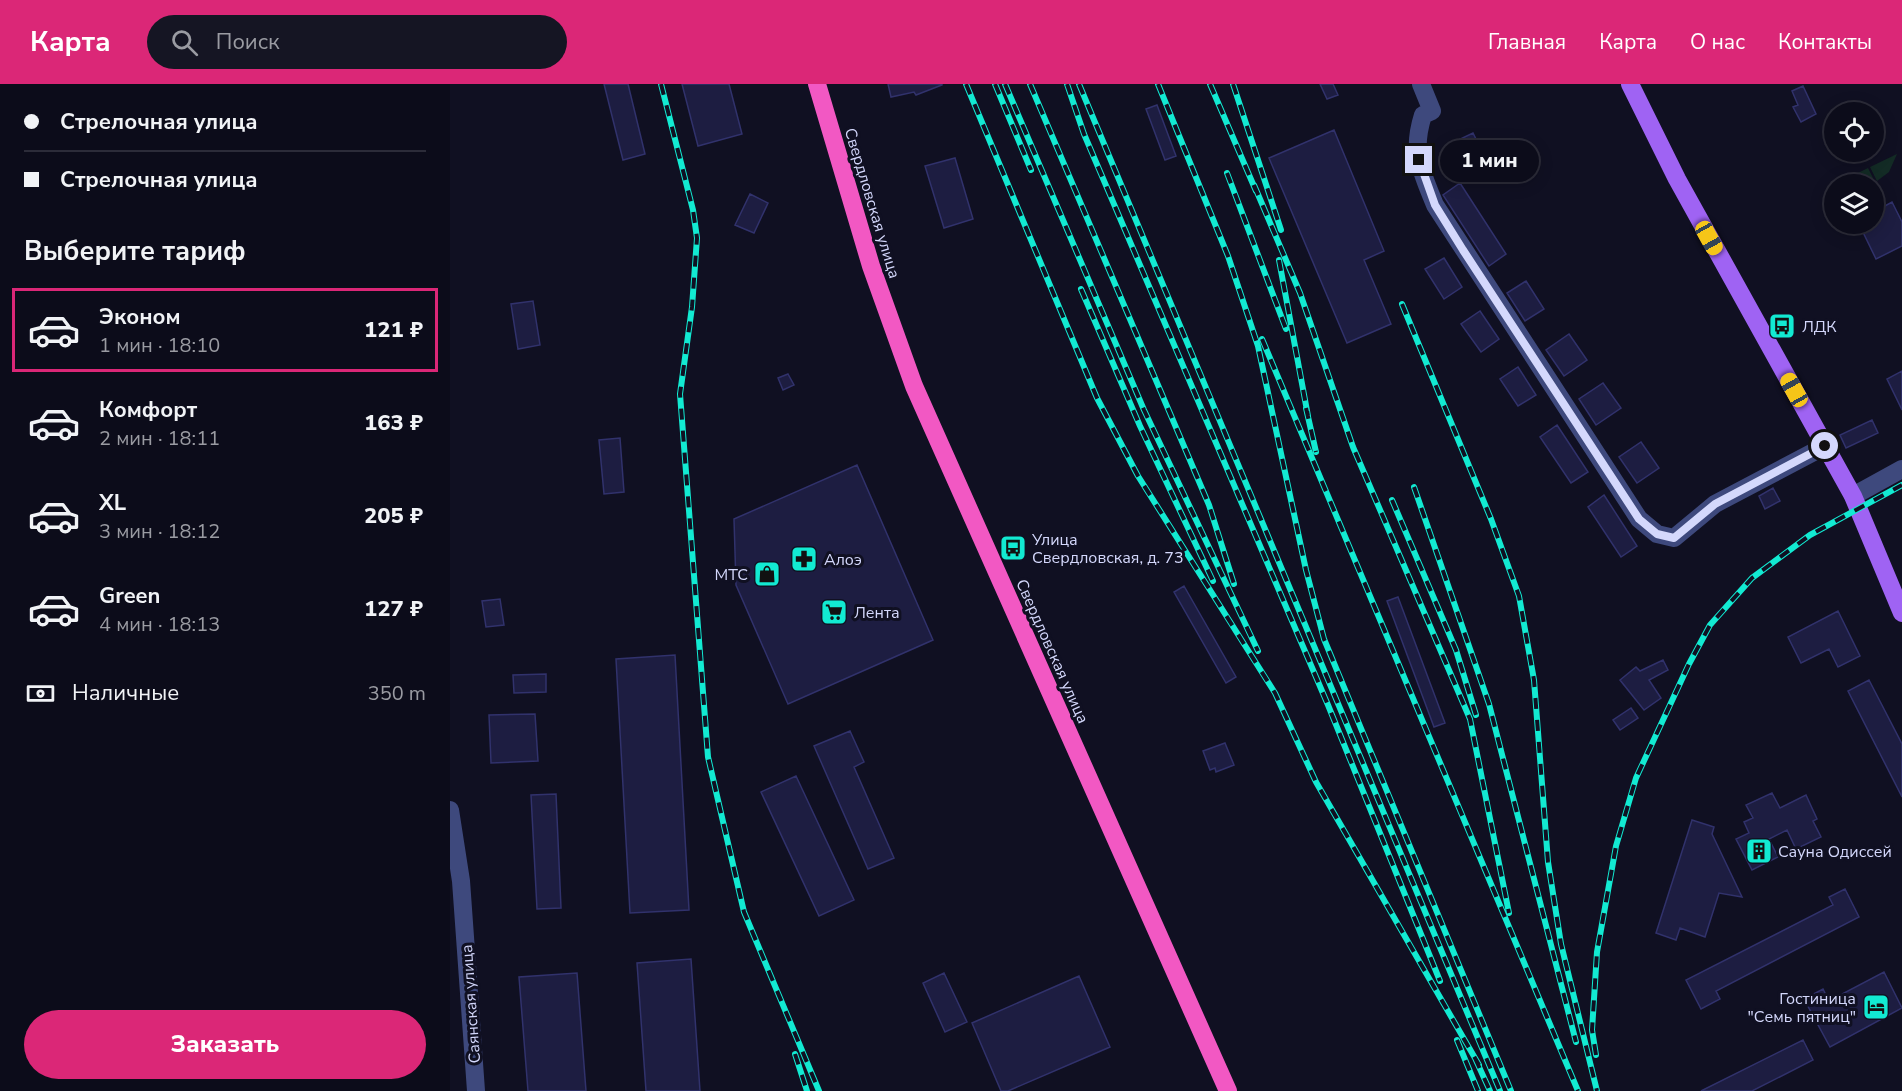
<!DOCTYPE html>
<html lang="ru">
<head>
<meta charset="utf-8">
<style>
  body { margin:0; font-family:"Nunito Sans",sans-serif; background:#151523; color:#f1f3f6; height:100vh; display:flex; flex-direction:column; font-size:22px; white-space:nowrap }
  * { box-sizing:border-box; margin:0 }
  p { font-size:20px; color:#9a9ba2 }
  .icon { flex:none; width:33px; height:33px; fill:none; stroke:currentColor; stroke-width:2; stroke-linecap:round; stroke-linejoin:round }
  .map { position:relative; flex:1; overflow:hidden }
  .sheet { display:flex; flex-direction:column; background:#0c0c1a; width:450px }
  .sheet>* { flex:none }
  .top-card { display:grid; align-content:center; height:132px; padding:0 24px; background:#0c0c1a }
  .tools { position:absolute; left:1374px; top:18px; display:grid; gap:12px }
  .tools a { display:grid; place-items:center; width:60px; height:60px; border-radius:50%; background:#0c0c1a; box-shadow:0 3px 15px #0003,0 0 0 2px #2c2c39; font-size:30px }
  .end { position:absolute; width:27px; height:27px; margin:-14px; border:8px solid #d4d8fc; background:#111; box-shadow:0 0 0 3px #111 }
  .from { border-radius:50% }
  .bubble { position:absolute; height:42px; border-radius:21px; background:#0c0c1a; box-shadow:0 3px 15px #0003,0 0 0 2px #2c2c39; font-size:20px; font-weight:800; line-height:42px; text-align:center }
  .car { position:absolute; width:18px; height:36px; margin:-18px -9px; border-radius:8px; box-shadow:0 0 4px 2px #0007; background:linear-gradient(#f5c518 24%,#345 0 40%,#f5c518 0 76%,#345 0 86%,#f5c518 0) }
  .top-card b { display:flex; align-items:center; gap:21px; height:57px; font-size:22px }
  .top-card b+b { border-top:2px solid #2c2c39 }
  .top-card i { width:15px; height:15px; background:#f1f3f6 }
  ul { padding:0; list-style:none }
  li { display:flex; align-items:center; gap:18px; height:84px; margin:0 12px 9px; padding:0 12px; border:3px solid transparent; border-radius:0px }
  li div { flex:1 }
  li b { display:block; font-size:22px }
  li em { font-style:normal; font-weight:800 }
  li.selected { border-color:#db2777 }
  li>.icon { width:54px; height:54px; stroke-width:1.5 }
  h2 { padding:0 24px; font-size:27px; line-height:72px }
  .pay { display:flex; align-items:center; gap:15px; height:66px; padding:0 24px; font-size:22px }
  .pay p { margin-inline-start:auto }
  .button { display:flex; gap:12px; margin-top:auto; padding:12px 24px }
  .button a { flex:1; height:69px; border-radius:36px; background:#db2777; color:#fff; font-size:24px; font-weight:800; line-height:69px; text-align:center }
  header { display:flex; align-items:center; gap:36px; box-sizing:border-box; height:84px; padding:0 30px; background:#db2777; color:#fff }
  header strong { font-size:28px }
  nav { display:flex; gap:33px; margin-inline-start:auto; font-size:21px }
  .search { width:420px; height:54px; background:#151523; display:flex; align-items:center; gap:15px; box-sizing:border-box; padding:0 21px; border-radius:33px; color:#9a9ba2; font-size:22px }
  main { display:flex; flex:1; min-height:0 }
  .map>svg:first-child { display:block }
</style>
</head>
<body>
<header>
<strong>Карта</strong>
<div class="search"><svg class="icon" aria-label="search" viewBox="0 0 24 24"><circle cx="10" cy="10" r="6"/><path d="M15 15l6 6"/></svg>Поиск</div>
<nav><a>Главная</a><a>Карта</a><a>О нас</a><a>Контакты</a></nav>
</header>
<main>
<section class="sheet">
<div class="top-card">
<b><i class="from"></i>Стрелочная улица</b>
<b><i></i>Стрелочная улица</b>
</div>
<h2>Выберите тариф</h2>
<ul>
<li class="selected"><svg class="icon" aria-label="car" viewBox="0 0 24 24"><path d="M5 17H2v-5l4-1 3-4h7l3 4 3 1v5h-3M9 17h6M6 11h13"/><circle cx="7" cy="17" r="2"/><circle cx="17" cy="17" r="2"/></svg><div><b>Эконом</b><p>1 мин · 18:10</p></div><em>121 ₽</em></li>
<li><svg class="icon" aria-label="car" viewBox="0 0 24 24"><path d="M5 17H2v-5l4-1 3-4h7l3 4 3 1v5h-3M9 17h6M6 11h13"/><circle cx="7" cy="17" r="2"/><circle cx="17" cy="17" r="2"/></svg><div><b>Комфорт</b><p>2 мин · 18:11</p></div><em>163 ₽</em></li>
<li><svg class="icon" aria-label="car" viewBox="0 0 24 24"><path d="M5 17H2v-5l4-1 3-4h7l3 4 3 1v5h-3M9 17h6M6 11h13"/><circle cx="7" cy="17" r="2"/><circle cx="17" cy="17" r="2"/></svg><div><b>XL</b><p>3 мин · 18:12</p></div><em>205 ₽</em></li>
<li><svg class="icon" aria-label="car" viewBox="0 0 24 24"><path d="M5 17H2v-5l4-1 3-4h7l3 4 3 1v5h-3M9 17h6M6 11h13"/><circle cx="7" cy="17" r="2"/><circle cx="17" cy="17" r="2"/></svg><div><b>Green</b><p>4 мин · 18:13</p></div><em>127 ₽</em></li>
</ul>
<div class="pay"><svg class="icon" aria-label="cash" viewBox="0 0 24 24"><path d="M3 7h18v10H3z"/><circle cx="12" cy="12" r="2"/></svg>Наличные<p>350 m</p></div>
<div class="button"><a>Заказать</a></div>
</section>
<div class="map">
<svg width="1452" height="1007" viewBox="0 0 1452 1007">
  <rect width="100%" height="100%" fill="#101022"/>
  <path fill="#132b25" d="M 1447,70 L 1439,88 L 1427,97 L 1420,83 Z
    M 1418,84 L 1425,98 L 1420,100 L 1386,100 Z"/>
  <path fill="#1d1d41" stroke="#31326c" stroke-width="1.5" d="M 154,0 L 178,0 L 195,70 L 173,76 Z
    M 232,0 L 279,0 L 292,50 L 248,62 Z
    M 438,0 L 492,0 L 492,1 L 466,11 L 464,8 L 441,13 Z
    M 870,0 L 883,0 L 888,11 L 877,15 Z
    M 1353,2 L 1366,30 L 1351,38 L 1343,23 L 1348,21 L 1342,7 Z
    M 707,21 L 726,72 L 715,76 L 696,25 Z
    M 884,46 L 934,167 L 914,176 L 941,240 L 897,259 L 819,74 Z
    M 1023,49 L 1030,63 L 1013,72 L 1006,57 Z
    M 505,74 L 523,135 L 494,144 L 475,82 Z
    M 1010,99 L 1056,170 L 1039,182 L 993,111 Z
    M 300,110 L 318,119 L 304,149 L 285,141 Z
    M 1442,118 L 1452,138 L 1452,162 L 1426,175 L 1409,140 L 1424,140 L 1424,128 Z
    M 994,174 L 1012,203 L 994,215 L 975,185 Z
    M 1076,197 L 1094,225 L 1075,237 L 1057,209 Z
    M 83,217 L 90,261 L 68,265 L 61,220 Z
    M 1030,227 L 1049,255 L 1031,268 L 1011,240 Z
    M 1119,250 L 1137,276 L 1114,292 L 1096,266 Z
    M 1068,283 L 1086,311 L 1068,322 L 1050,295 Z
    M 1452,287 L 1452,326 L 1437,295 Z
    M 338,290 L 344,301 L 333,306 L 328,294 Z
    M 1153,299 L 1171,324 L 1146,341 L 1129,315 Z
    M 1422,336 L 1428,349 L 1396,364 L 1390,351 Z
    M 1107,341 L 1138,388 L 1121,399 L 1090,353 Z
    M 170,354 L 174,408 L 154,410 L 149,356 Z
    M 1191,358 L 1209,384 L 1187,399 L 1169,373 Z
    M 407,381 L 483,556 L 338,620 L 286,501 L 284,435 Z
    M 1323,404 L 1330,417 L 1315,425 L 1309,412 Z
    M 1154,411 L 1187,462 L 1171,473 L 1138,423 Z
    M 734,502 L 786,593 L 776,599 L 724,508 Z
    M 948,513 L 995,639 L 984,643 L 937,517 Z
    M 50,515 L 54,541 L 36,543 L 32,517 Z
    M 1388,527 L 1410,572 L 1388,583 L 1379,565 L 1351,579 L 1338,553 Z
    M 225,571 L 239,826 L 180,829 L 166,575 Z
    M 1213,576 L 1218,586 L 1199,596 L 1211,614 L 1194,626 L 1170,596 L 1186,583 L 1190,587 Z
    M 96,590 L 96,608 L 64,609 L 63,591 Z
    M 1419,596 L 1452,660 L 1452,713 L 1398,607 Z
    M 1181,624 L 1188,634 L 1170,646 L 1163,636 Z
    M 85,630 L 88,677 L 41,679 L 39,631 Z
    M 400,647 L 414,678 L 404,683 L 444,774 L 418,785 L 364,662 Z
    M 775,659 L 784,681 L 766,688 L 765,684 L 760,686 L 753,667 Z
    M 346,692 L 404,816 L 369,832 L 311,708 Z
    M 1322,709 L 1330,724 L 1356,711 L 1367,735 L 1363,737 L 1371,753 L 1346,765 L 1337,746 L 1319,755 L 1328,773 L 1302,786 L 1286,755 L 1299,749 L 1294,738 L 1303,734 L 1296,721 Z
    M 106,710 L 111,824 L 87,825 L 81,711 Z
    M 1242,736 L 1264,743 L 1262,750 L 1292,813 L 1269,809 L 1255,853 L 1230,844 L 1226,856 L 1206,849 Z
    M 1395,805 L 1409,833 L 1266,907 L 1270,915 L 1251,925 L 1236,896 L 1383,821 L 1379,813 Z
    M 241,875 L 250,1007 L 196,1007 L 187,879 Z
    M 1434,888 L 1452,924 L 1380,963 L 1354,915 L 1373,905 L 1379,917 Z
    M 127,889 L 136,1007 L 78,1007 L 69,893 Z
    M 494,889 L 517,938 L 495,948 L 473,899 Z
    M 629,892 L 660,963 L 558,1007 L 551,1007 L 522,939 Z
    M 1353,956 L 1363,976 L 1302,1007 L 1251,1007 Z"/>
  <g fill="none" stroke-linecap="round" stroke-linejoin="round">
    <path stroke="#3e497d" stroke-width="18" d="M 971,0 L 982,27 L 973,31 C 961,69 971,86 985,121 L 1189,435 L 1207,450 L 1224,454 L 1265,420 L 1375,362
      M 1403,412 L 1452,385
      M 0,726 L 11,797 L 26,1007"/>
    <path stroke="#9f63f3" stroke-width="18" d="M 1180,0 L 1227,95 L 1403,412 L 1452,529"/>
    <path stroke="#f258c3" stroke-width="18" d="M 367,0 L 421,182 L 464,302 L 778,1007"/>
    <defs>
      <path id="rail" d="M 211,0 L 243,126 L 247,154 L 242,223 L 230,310 L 258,673 L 294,828 L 369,1007
        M 516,0 L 647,314 L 688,392 L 825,609 L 866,698 L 1029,981
        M 545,0 L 581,86
        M 555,0 L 694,326 L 808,567
        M 580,0 L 759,421 L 784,500
        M 617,0 L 634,50 L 878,621 L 990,897
        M 629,0 L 1050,1007
        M 708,0 L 778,172 L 808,262 L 856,486 L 874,555 L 1061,1007
        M 760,0 L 806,107
        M 783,0 L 831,146
        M 777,89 L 836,245
        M 804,101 L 850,209 L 903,363 L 1020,635 L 1059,829
        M 829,176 L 858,332
        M 631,205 L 690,342 L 763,497
        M 952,220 L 1041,435 L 1069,512 L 1084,596 L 1098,778 L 1111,860 L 1147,1007
        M 812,255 L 1128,1007
        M 856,324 L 866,368
        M 964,403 L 1039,620 L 1126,958
        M 942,416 L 1006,566 L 1026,631
        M 1007,956 L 1028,1007
        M 345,970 L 357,1007
        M 1146,971 L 1142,946 L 1147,868 L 1166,762 L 1186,694 L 1239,580 L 1260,541 L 1302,494 L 1360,451 L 1452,401
        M 1025,974 L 1040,1007"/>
    </defs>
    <use href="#rail" stroke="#12ead2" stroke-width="6"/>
    <use href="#rail" stroke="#101022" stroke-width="4" stroke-dasharray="11" stroke-linecap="butt"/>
  </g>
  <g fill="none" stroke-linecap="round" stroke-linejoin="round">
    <path stroke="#d4d8fc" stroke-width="8" d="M 969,76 L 985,121 L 1013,166 L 1189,435 L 1207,450 L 1224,454 L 1265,420 L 1375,362"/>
  </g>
  <defs>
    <symbol id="bus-square" viewBox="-11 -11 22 22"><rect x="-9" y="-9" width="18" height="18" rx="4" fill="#12ead2" stroke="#101022"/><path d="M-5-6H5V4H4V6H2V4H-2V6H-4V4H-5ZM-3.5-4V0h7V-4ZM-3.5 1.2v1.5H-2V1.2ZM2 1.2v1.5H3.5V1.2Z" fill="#111"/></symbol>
    <symbol id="pharmacy-square" viewBox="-11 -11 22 22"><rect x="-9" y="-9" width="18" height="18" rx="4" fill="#12ead2" stroke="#101022"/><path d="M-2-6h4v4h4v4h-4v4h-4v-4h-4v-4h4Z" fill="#111"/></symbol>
    <symbol id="shop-square" viewBox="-11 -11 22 22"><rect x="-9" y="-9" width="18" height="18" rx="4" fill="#12ead2" stroke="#101022"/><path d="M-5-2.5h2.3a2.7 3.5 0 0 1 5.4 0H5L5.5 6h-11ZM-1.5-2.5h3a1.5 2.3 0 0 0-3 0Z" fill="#111"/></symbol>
    <symbol id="supermarket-square" viewBox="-11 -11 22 22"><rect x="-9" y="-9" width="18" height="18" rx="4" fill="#12ead2" stroke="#101022"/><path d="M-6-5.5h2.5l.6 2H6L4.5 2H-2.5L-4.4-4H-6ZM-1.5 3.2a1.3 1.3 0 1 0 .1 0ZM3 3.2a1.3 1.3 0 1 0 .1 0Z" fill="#111"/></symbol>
    <symbol id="building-square" viewBox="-11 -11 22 22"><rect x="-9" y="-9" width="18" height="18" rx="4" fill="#12ead2" stroke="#101022"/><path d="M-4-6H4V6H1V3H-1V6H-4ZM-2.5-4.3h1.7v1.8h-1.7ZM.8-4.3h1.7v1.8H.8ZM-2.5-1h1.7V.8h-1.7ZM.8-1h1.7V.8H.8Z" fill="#111"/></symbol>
    <symbol id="hotel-square" viewBox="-11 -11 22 22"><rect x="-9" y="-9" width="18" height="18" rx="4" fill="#12ead2" stroke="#101022"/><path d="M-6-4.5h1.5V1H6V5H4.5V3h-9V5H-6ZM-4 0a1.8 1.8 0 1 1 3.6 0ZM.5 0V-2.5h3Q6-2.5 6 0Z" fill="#111"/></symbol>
  </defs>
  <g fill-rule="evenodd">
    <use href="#bus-square" x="1317" y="227" width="30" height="30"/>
    <use href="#bus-square" x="548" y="449" width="30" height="30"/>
    <use href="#pharmacy-square" x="339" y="460" width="30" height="30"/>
    <use href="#shop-square" x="302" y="475" width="30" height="30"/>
    <use href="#supermarket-square" x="369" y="513" width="30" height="30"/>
    <use href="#building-square" x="1294" y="752" width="30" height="30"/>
    <use href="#hotel-square" x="1411" y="908" width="30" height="30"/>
  </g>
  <g text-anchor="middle" stroke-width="6" stroke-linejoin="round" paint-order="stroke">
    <g font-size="16" fill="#d4d8fc" stroke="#101022">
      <text transform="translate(423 119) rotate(73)" y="6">Свердловская улица</text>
      <text transform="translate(603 567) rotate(66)" y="6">Свердловская улица</text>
      <text transform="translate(20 920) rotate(-94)" y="6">Саянская улица</text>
    </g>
    <g font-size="16" fill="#d4d8fc" stroke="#101022" text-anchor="start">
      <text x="1352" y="248">ЛДК</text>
      <text x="582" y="461">Улица<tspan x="582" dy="18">Свердловская, д. 73</tspan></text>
      <text x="374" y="481">Алоэ</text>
      <text x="298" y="496" text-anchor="end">МТС</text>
      <text x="404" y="534">Лента</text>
      <text x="1328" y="773">Сауна Одиссей</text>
      <text x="1406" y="920" text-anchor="end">Гостиница<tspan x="1406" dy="18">"Семь пятниц"</tspan></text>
    </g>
  </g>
</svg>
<div class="tools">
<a><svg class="icon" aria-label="locate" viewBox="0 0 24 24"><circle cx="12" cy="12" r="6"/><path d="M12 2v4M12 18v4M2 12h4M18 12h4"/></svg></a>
<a><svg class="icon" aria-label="layers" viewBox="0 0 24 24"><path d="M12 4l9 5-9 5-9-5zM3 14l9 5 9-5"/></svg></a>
</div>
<i class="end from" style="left:1375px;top:362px"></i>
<i class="end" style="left:969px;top:76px"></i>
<div class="bubble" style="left:990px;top:56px;width:99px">1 мин</div>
<i class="car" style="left:1259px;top:154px;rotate:151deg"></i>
<i class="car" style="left:1344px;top:306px;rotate:331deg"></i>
</div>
</main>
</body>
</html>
